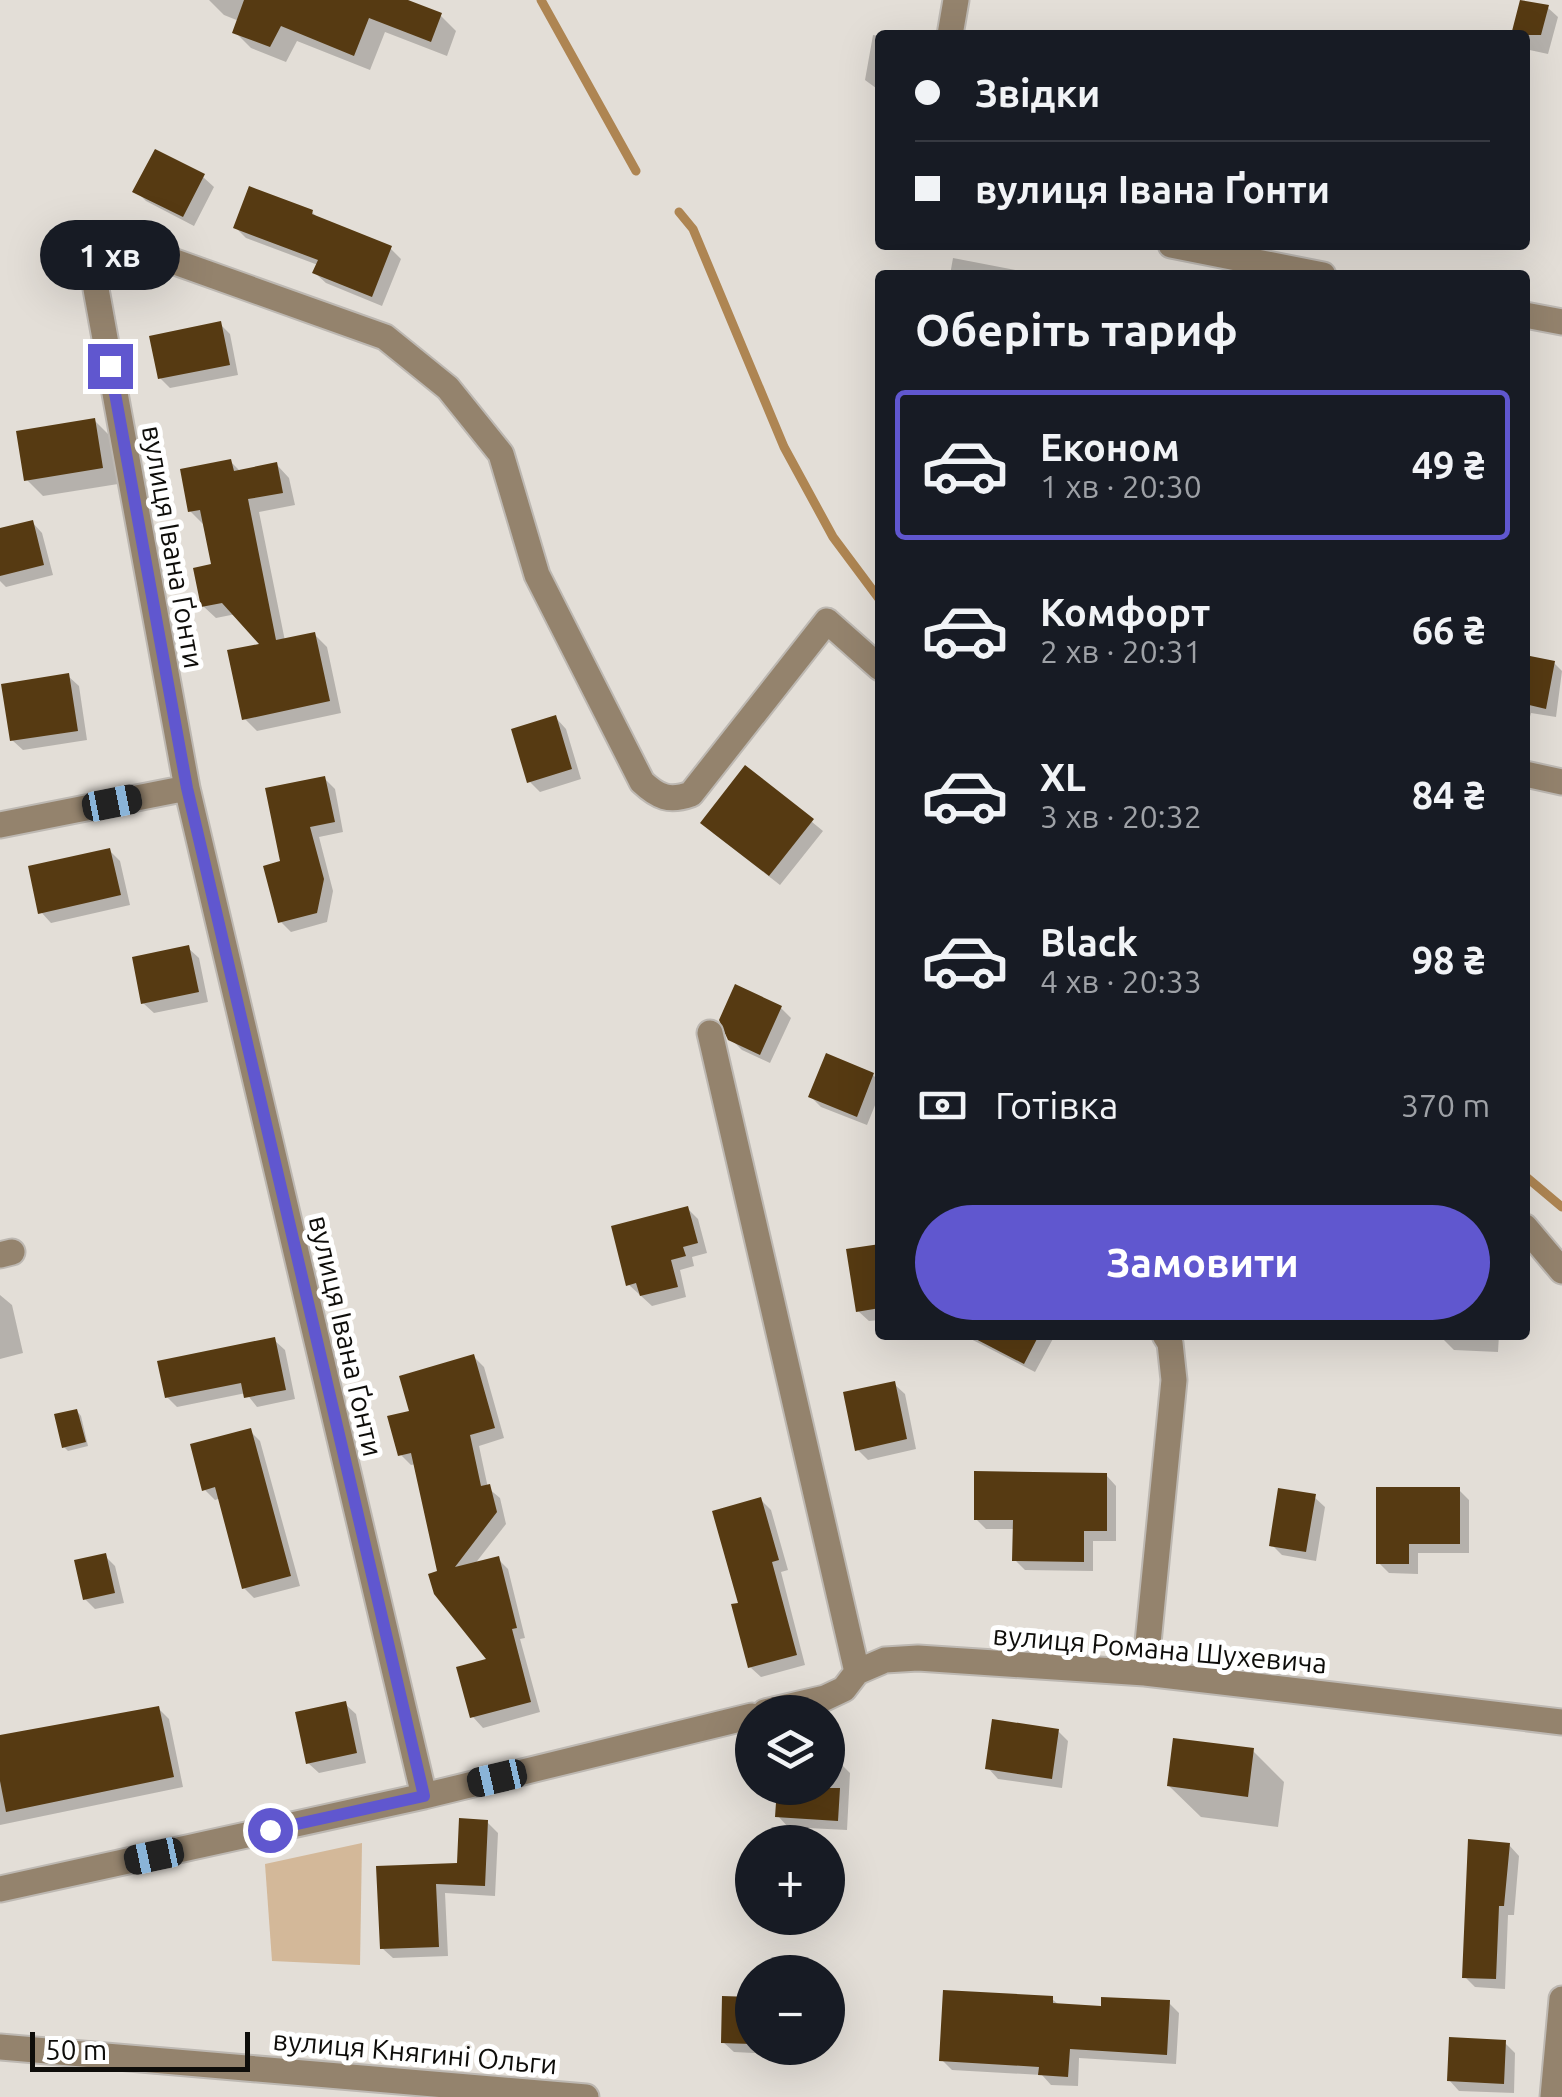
<!DOCTYPE html>
<html lang="uk">
<head>
<meta charset="utf-8">
<style>
  body { margin:0; font-family:Ubuntu,sans-serif; background:#20242c; color:#f1f3f6; height:100vh; display:flex; flex-direction:column; font-size:38px; white-space:nowrap }
  * { box-sizing:border-box; margin:0 }
  p { font-size:32px; color:#9ea1a6 }
  .icon { flex:none; width:55px; height:55px; fill:none; stroke:currentColor; stroke-width:2; stroke-linecap:round; stroke-linejoin:round }
  .map { position:relative; flex:1; overflow:hidden }
  .panel { position:absolute; left:875px; top:270px; width:655px; height:1070px; display:flex; flex-direction:column; background:#171b24; border-radius:10px; box-shadow:0 10px 40px #0002 }
  .panel>* { flex:none }
  .top-card { position:absolute; left:875px; top:30px; width:655px; height:220px; border-radius:10px; box-shadow:0 10px 40px #0002; display:grid; align-content:center; height:220px; padding:0 40px; background:#171b24 }
  .buttons { position:absolute; left:735px; top:1695px; display:grid; gap:20px }
  .buttons a { display:grid; place-items:center; width:110px; height:110px; border-radius:50%; background:#171b24; box-shadow:0 10px 40px #0002; font-size:50px }
  .scale { position:absolute; left:30px; bottom:25px; width:220px; box-sizing:border-box; padding-left:10px; border:5px solid #0e0d0a; border-top:0; font-size:28px; line-height:35px; white-space:nowrap; color:#0e0d0a; -webkit-text-stroke:8px #fff; paint-order:stroke }
  .end { position:absolute; width:45px; height:45px; margin:-22px; border:12px solid #6057cf; background:#fff; box-shadow:0 0 0 5px #fff }
  .from { border-radius:50% }
  .bubble { position:absolute; height:70px; border-radius:35px; background:#171b24; box-shadow:0 10px 40px #0002; font-size:32px; font-weight:700; line-height:70px; text-align:center }
  .car { position:absolute; width:30px; height:60px; margin:-30px -15px; border-radius:12px; box-shadow:0 0 8px 2px #0007; background:linear-gradient(#222 24%,#8ab4d8 0 40%,#222 0 76%,#8ab4d8 0 86%,#222 0) }
  .top-card b { display:flex; align-items:center; gap:35px; height:95px; font-size:38px }
  .top-card b+b { border-top:2px solid #363941 }
  .top-card i { width:25px; height:25px; background:#f1f3f6 }
  ul { padding:0; list-style:none }
  li { display:flex; align-items:center; gap:30px; height:150px; margin:0 20px 15px; padding:0 20px; border:5px solid transparent; border-radius:10px }
  li div { flex:1 }
  li b { display:block; font-size:38px }
  li em { font-style:normal; font-weight:700 }
  li.on { border-color:#6057cf }
  li>.icon { width:90px; height:90px; stroke-width:1.5 }
  h2 { padding:0 40px; font-size:45px; line-height:120px }
  .pay { display:flex; align-items:center; gap:25px; height:110px; padding:0 40px; font-size:38px }
  .pay p { margin-inline-start:auto }
  .button { display:flex; gap:20px; margin-top:auto; padding:20px 40px }
  .button a { flex:1; height:115px; border-radius:60px; background:#6057cf; color:#fff; font-size:40px; font-weight:700; line-height:115px; text-align:center }
  .map>svg:first-child { display:block }
</style>
</head>
<body>
<div class="map">
<svg width="1562" height="2097" viewBox="0 0 1562 2097">
  <rect width="100%" height="100%" fill="#e3ded7"/>
  <path fill="#d3b899" d="M 362,1843 L 360,1965 L 272,1961 L 265,1864 Z"/>
  <path fill="#0003" d="M 209,0 L 401,0 L 440,15 L 456,31 L 447,56 L 385,32 L 370,70 L 297,41 L 286,62 L 251,48 L 235,32 L 239,21 L 224,15 Z
    M 1547,7 L 1558,17 L 1548,54 L 1525,49 L 1525,35 L 1514,35 Z
    M 873,35 L 880,36 L 880,91 L 865,80 Z
    M 203,177 L 214,187 L 194,226 L 146,201 L 136,191 Z
    M 312,212 L 319,219 L 391,249 L 401,259 L 382,306 L 326,283 L 315,273 L 318,265 L 246,238 L 236,228 Z
    M 953,258 L 1042,275 L 950,275 Z
    M 220,324 L 230,334 L 238,375 L 170,388 L 160,378 Z
    M 94,420 L 110,436 L 118,484 L 43,496 L 27,480 Z
    M 231,462 L 241,472 L 277,465 L 289,478 L 295,505 L 259,512 L 285,641 L 314,634 L 327,647 L 341,713 L 257,731 L 245,719 L 264,645 L 236,614 L 216,618 L 203,606 L 214,566 L 203,524 L 190,511 Z
    M 32,522 L 42,533 L 53,575 L 6,587 L 0,581 L 0,530 Z
    M 1525,657 L 1554,663 L 1562,671 L 1556,717 L 1531,713 L 1527,728 Z
    M 68,676 L 79,686 L 87,740 L 23,750 L 12,740 Z
    M 556,718 L 566,729 L 581,779 L 540,792 L 530,782 Z
    M 746,768 L 823,831 L 780,885 L 713,833 Z
    M 325,779 L 335,789 L 343,832 L 319,837 L 333,891 L 327,922 L 291,932 L 281,922 L 283,863 Z
    M 109,850 L 120,861 L 130,905 L 51,923 L 41,912 Z
    M 188,948 L 199,958 L 208,1002 L 154,1013 L 143,1003 Z
    M 781,1008 L 791,1018 L 770,1063 L 742,1050 L 730,1038 Z
    M 873,1075 L 880,1082 L 880,1093 L 867,1125 L 821,1107 L 811,1097 Z
    M 688,1209 L 698,1219 L 707,1253 L 692,1257 L 694,1266 L 680,1270 L 686,1297 L 652,1306 L 628,1284 Z
    M 880,1246 L 880,1320 L 869,1321 L 858,1311 Z
    M 0,1295 L 12,1305 L 23,1353 L 0,1359 Z
    M 963,1335 L 1055,1335 L 1035,1372 Z
    M 1439,1335 L 1499,1335 L 1498,1352 L 1454,1350 Z
    M 274,1340 L 285,1350 L 295,1399 L 257,1407 L 246,1393 L 177,1407 L 167,1397 Z
    M 474,1357 L 484,1367 L 504,1438 L 479,1446 L 488,1488 L 500,1498 L 506,1524 L 474,1565 L 498,1559 L 508,1569 L 525,1638 L 520,1639 L 540,1712 L 483,1728 L 473,1717 L 491,1660 L 440,1573 L 416,1464 L 411,1465 L 401,1455 L 412,1412 Z
    M 894,1384 L 905,1394 L 916,1449 L 868,1460 L 857,1449 Z
    M 77,1411 L 81,1416 L 88,1446 L 68,1451 L 64,1447 Z
    M 250,1431 L 260,1441 L 300,1586 L 254,1598 L 244,1588 L 221,1498 L 215,1500 L 205,1490 Z
    M 1106,1475 L 1116,1486 L 1116,1541 L 1093,1541 L 1093,1571 L 1025,1570 L 1015,1560 L 1015,1529 L 986,1529 L 976,1519 Z
    M 1459,1490 L 1469,1500 L 1469,1553 L 1418,1553 L 1418,1574 L 1389,1573 L 1379,1563 Z
    M 1314,1497 L 1325,1507 L 1316,1561 L 1282,1555 L 1272,1545 Z
    M 761,1500 L 771,1510 L 788,1570 L 781,1572 L 805,1665 L 761,1677 L 750,1667 L 741,1604 Z
    M 105,1556 L 115,1566 L 124,1603 L 95,1609 L 85,1599 Z
    M 345,1704 L 356,1714 L 366,1763 L 319,1773 L 308,1763 Z
    M 159,1709 L 169,1719 L 183,1787 L 0,1825 L 0,1739 Z
    M 1058,1731 L 1068,1741 L 1062,1788 L 998,1779 L 988,1768 Z
    M 1253,1751 L 1284,1782 L 1278,1827 L 1201,1817 L 1169,1786 Z
    M 828,1762 L 840,1763 L 850,1773 L 847,1830 L 788,1827 L 778,1816 L 779,1788 L 828,1788 Z
    M 487,1822 L 498,1833 L 495,1896 L 445,1893 L 448,1956 L 393,1958 L 382,1948 L 379,1869 L 459,1865 Z
    M 1509,1845 L 1519,1856 L 1514,1915 L 1508,1915 L 1505,1989 L 1475,1987 L 1465,1977 Z
    M 725,1998 L 752,1999 L 752,2048 L 775,2048 L 775,2054 L 734,2052 L 723,2042 Z
    M 1052,1999 L 1060,2006 L 1103,2008 L 1169,2003 L 1179,2013 L 1176,2064 L 1079,2058 L 1078,2086 L 1051,2085 L 1042,2075 L 952,2070 L 942,2060 Z
    M 1505,2043 L 1515,2053 L 1514,2093 L 1459,2091 L 1449,2080 Z"/>
  <g fill="none" stroke-linecap="round" stroke-linejoin="round">
    <path stroke="#ae8552" stroke-width="9" d="M 541,0 L 636,171
      M 679,212 L 693,229 L 784,447 L 833,537 L 880,600
      M 1525,1176 L 1562,1207"/>
  </g>
  <path fill="#563a12" d="M 244,0 L 408,0 L 442,13 L 431,42 L 369,18 L 354,56 L 281,26 L 270,47 L 232,33 Z
    M 1520,0 L 1549,5 L 1541,35 L 1511,35 Z
    M 155,149 L 205,174 L 183,217 L 132,192 Z
    M 249,186 L 313,210 L 312,214 L 392,246 L 372,297 L 312,273 L 318,260 L 233,228 Z
    M 221,321 L 230,365 L 158,379 L 149,336 Z
    M 95,418 L 103,468 L 24,481 L 16,431 Z
    M 231,459 L 234,471 L 277,462 L 283,493 L 248,499 L 276,640 L 315,632 L 330,701 L 242,720 L 227,650 L 259,644 L 222,603 L 201,607 L 193,568 L 211,564 L 200,510 L 188,512 L 180,469 Z
    M 33,520 L 44,565 L 0,576 L 0,528 Z
    M 1525,655 L 1555,661 L 1546,709 L 1525,704 Z
    M 69,673 L 78,731 L 10,741 L 1,684 Z
    M 556,715 L 572,769 L 527,783 L 511,729 Z
    M 745,765 L 814,819 L 769,876 L 700,823 Z
    M 325,776 L 335,822 L 310,827 L 324,879 L 317,913 L 278,923 L 263,866 L 280,861 L 265,788 Z
    M 110,848 L 121,895 L 38,914 L 28,866 Z
    M 189,945 L 199,992 L 141,1004 L 132,957 Z
    M 735,984 L 782,1006 L 760,1055 L 728,1040 L 719,1020 Z
    M 826,1053 L 874,1073 L 857,1117 L 808,1097 Z
    M 688,1206 L 698,1243 L 683,1247 L 686,1256 L 671,1260 L 678,1287 L 640,1296 L 636,1283 L 626,1286 L 611,1226 Z
    M 880,1244 L 880,1308 L 856,1312 L 846,1249 Z
    M 968,1335 L 1039,1335 L 1024,1364 Z
    M 275,1337 L 286,1390 L 244,1398 L 241,1383 L 165,1398 L 157,1361 Z
    M 474,1354 L 495,1428 L 470,1435 L 481,1486 L 490,1484 L 497,1512 L 455,1567 L 499,1556 L 517,1628 L 512,1629 L 531,1702 L 470,1718 L 456,1667 L 486,1659 L 434,1594 L 428,1574 L 437,1571 L 411,1453 L 398,1456 L 387,1416 L 409,1411 L 399,1376 Z
    M 895,1381 L 907,1439 L 855,1451 L 843,1392 Z
    M 77,1409 L 86,1442 L 62,1448 L 54,1414 Z
    M 251,1428 L 291,1576 L 242,1589 L 215,1487 L 202,1491 L 190,1444 Z
    M 974,1471 L 1107,1473 L 1107,1531 L 1084,1531 L 1084,1562 L 1012,1561 L 1013,1520 L 974,1520 Z
    M 1376,1487 L 1460,1487 L 1460,1544 L 1409,1544 L 1409,1564 L 1376,1564 Z
    M 1278,1488 L 1316,1494 L 1306,1552 L 1269,1546 Z
    M 761,1497 L 779,1560 L 772,1562 L 797,1655 L 748,1668 L 731,1604 L 738,1603 L 712,1511 Z
    M 106,1553 L 115,1593 L 83,1600 L 74,1560 Z
    M 346,1701 L 357,1753 L 306,1764 L 295,1712 Z
    M 159,1706 L 174,1777 L 6,1812 L 0,1781 L 0,1735 Z
    M 992,1719 L 1059,1729 L 1052,1779 L 985,1769 Z
    M 1173,1738 L 1254,1748 L 1248,1797 L 1167,1786 Z
    M 777,1788 L 840,1788 L 838,1821 L 775,1817 Z
    M 459,1818 L 488,1820 L 485,1886 L 436,1884 L 439,1947 L 380,1949 L 376,1866 L 457,1863 Z
    M 1468,1839 L 1510,1843 L 1504,1906 L 1499,1906 L 1496,1979 L 1462,1978 Z
    M 943,1990 L 1053,1996 L 1053,2003 L 1101,2006 L 1101,1997 L 1170,2000 L 1167,2055 L 1070,2049 L 1068,2077 L 1038,2075 L 1039,2067 L 939,2061 Z
    M 722,1996 L 752,1997 L 752,2044 L 721,2043 Z
    M 1449,2037 L 1506,2040 L 1504,2084 L 1447,2081 Z"/>
  <g fill="none" stroke-linecap="round" stroke-linejoin="round">
    <defs>
      <path id="minor" d="M 950,35 L 956,0
        M 1171,245 L 1323,275
        M 1525,315 L 1562,322
        M 1525,774 L 1562,782
        M 0,825 L 187,788
        M 710,1033 L 857,1672
        M 1525,1227 L 1562,1271
        M 0,1255 L 12,1252
        M 1145,1673 L 1174,1380 L 1170,1343 L 1165,1335
        M 765,1712 L 825,1698 L 844,1689 L 857,1672 L 885,1660 L 918,1658 L 1145,1673 L 1562,1722
        M 424,1796 L 187,788 L 96,289 C 102,263 110,253 136,248 L 385,337 L 448,388 L 501,454 L 537,575 L 642,782 C 658,797 669,802 691,794 L 827,621 L 880,668
        M 0,1889 L 424,1796 L 752,1716
        M 0,2047 L 586,2097
        M 1553,2097 L 1562,1999"/>
    </defs>
    <use href="#minor" stroke="#bdb8b2" stroke-width="29"/>
    <use href="#minor" stroke="#94836d" stroke-width="25"/>
  </g>
  <g fill="none" stroke-linecap="round" stroke-linejoin="round">
    <path stroke="#6057cf" stroke-width="12" d="M 110,366 L 187,788 L 424,1796 L 270,1830"/>
  </g>
  <g text-anchor="middle" stroke-width="10" stroke-linejoin="round" paint-order="stroke">
    <g font-size="28" fill="#0e0d0a" stroke="#fff">
      <text transform="translate(173 547) rotate(80)" y="10">вулиця Івана Ґонти</text>
      <text transform="translate(346 1336) rotate(77)" y="10">вулиця Івана Ґонти</text>
      <text transform="translate(1160 1649) rotate(5)" y="10">вулиця Романа Шухевича</text>
      <text transform="translate(415 2052) rotate(5)" y="10">вулиця Княгині Ольги</text>
    </g>
  </g>
</svg>
<div class="buttons">
<a><svg class="icon" aria-label="layers" viewBox="0 0 24 24"><path d="M12 4l9 5-9 5-9-5zM3 14l9 5 9-5"/></svg></a>
<a>+</a>
<a>−</a>
</div>
<div class="scale">50 m</div>
<i class="end from" style="left:270px;top:1830px"></i>
<i class="end" style="left:110px;top:366px"></i>
<div class="bubble" style="left:40px;top:220px;width:140px">1 хв</div>
<i class="car" style="left:112px;top:803px;rotate:79deg"></i>
<i class="car" style="left:497px;top:1778px;rotate:257deg"></i>
<i class="car" style="left:154px;top:1856px;rotate:258deg"></i>
<div class="top-card">
<b><i class="from"></i>Звідки</b>
<b><i></i>вулиця Івана Ґонти</b>
</div>
<section class="panel">
<h2>Оберіть тариф</h2>
<ul>
<li class="on"><svg class="icon" aria-label="car" viewBox="0 0 24 24"><path d="M5 17H2v-5l4-1 3-4h7l3 4 3 1v5h-3M9 17h6M6 11h13"/><circle cx="7" cy="17" r="2"/><circle cx="17" cy="17" r="2"/></svg><div><b>Економ</b><p>1 хв · 20:30</p></div><em>49 ₴</em></li>
<li><svg class="icon" aria-label="car" viewBox="0 0 24 24"><path d="M5 17H2v-5l4-1 3-4h7l3 4 3 1v5h-3M9 17h6M6 11h13"/><circle cx="7" cy="17" r="2"/><circle cx="17" cy="17" r="2"/></svg><div><b>Комфорт</b><p>2 хв · 20:31</p></div><em>66 ₴</em></li>
<li><svg class="icon" aria-label="car" viewBox="0 0 24 24"><path d="M5 17H2v-5l4-1 3-4h7l3 4 3 1v5h-3M9 17h6M6 11h13"/><circle cx="7" cy="17" r="2"/><circle cx="17" cy="17" r="2"/></svg><div><b>XL</b><p>3 хв · 20:32</p></div><em>84 ₴</em></li>
<li><svg class="icon" aria-label="car" viewBox="0 0 24 24"><path d="M5 17H2v-5l4-1 3-4h7l3 4 3 1v5h-3M9 17h6M6 11h13"/><circle cx="7" cy="17" r="2"/><circle cx="17" cy="17" r="2"/></svg><div><b>Black</b><p>4 хв · 20:33</p></div><em>98 ₴</em></li>
</ul>
<div class="pay"><svg class="icon" aria-label="cash" viewBox="0 0 24 24"><path d="M3 7h18v10H3z"/><circle cx="12" cy="12" r="2"/></svg>Готівка<p>370 m</p></div>
<div class="button"><a>Замовити</a></div>
</section>
</div>
</body>
</html>
